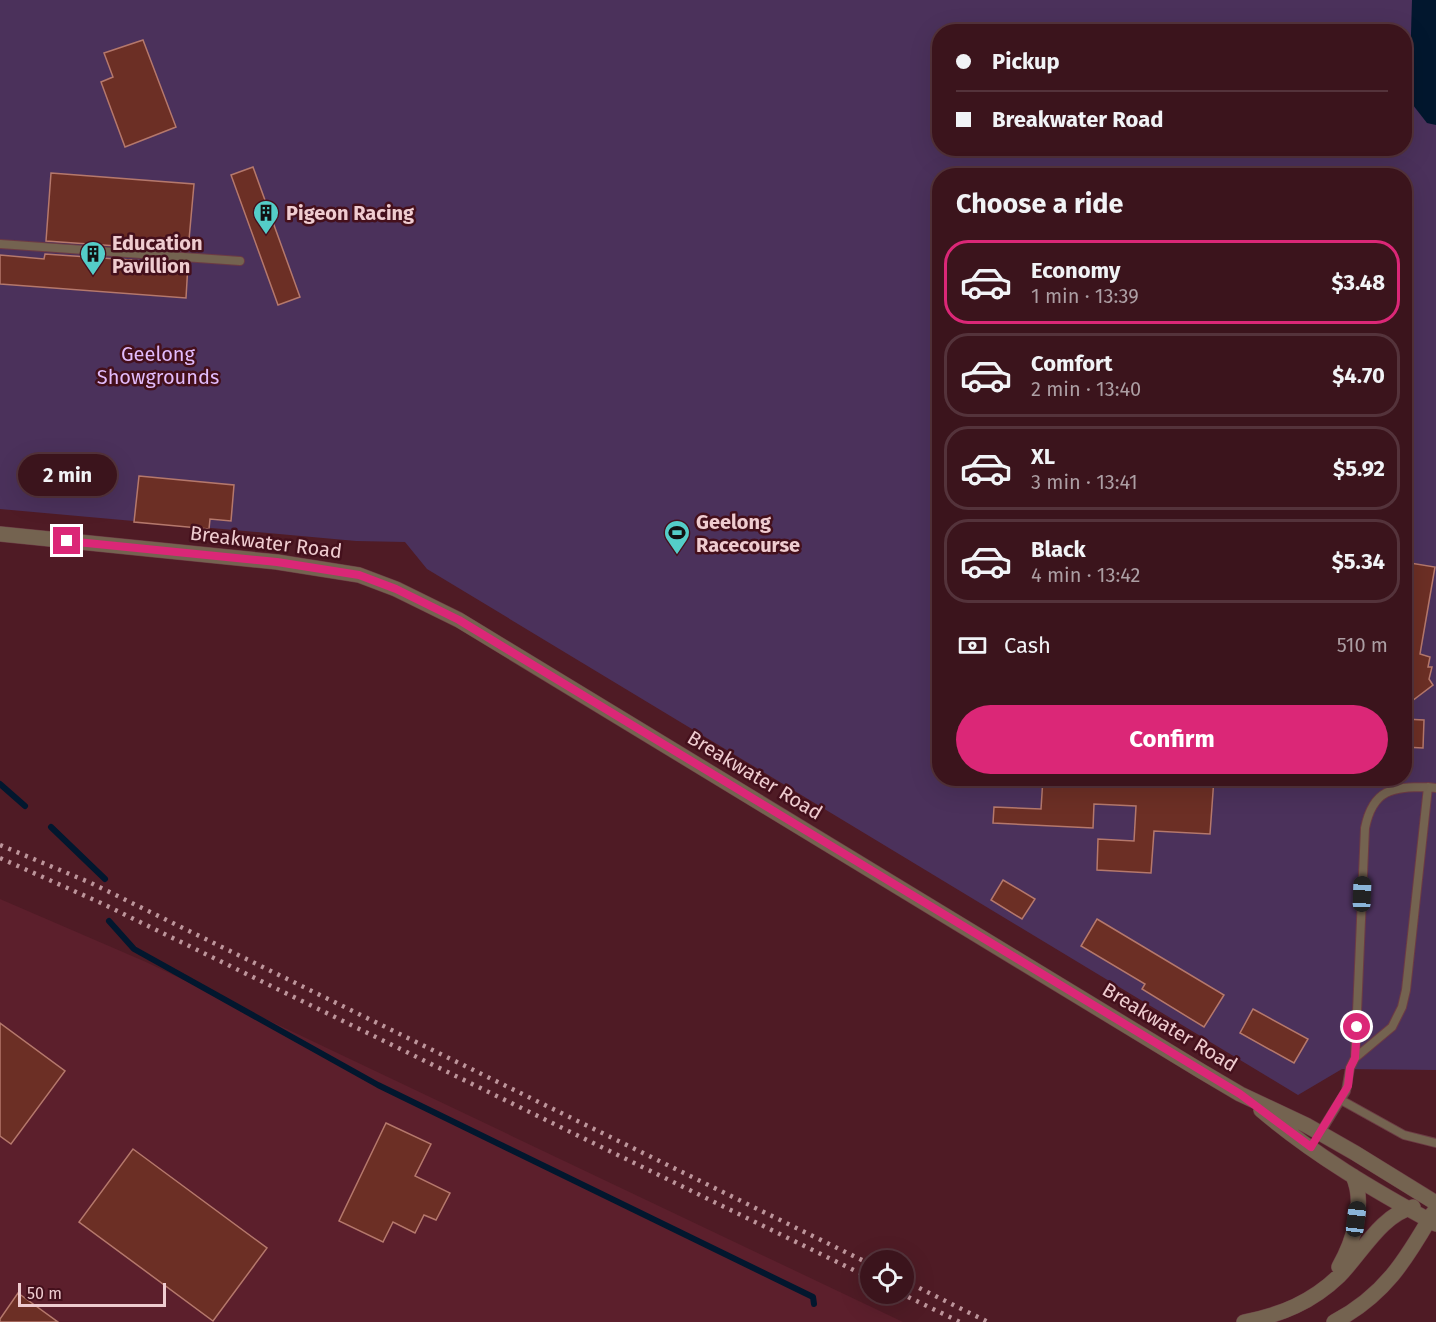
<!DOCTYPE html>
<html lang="en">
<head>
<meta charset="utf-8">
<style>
  body { margin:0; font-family:"Fira Sans",sans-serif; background:#462129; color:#f1f3f6; height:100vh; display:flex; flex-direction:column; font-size:22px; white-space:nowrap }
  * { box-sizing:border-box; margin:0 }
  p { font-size:20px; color:#ac9ea3 }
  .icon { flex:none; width:33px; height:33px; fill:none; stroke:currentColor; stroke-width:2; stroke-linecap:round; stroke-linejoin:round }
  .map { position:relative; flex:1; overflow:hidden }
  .drawer { position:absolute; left:932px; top:168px; width:480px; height:618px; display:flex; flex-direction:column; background:#3b141c; border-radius:24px; box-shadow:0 6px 24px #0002,0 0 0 2px #54333b }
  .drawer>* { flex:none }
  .hud { position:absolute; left:932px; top:24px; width:480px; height:132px; border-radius:24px; box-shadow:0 6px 24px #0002,0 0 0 2px #54333b; display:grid; align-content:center; height:132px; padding:0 24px; background:#3b141c }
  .controls { position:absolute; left:860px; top:1250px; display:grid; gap:12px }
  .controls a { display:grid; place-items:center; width:54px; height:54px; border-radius:50%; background:#3b141c; box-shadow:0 6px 24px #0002,0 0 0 2px #54333b; font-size:30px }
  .scale { position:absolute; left:18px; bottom:15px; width:148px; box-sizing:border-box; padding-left:6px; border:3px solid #efccd0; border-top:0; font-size:16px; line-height:21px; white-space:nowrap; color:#efccd0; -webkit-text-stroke:4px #44101c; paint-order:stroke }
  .end { position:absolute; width:27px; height:27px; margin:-14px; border:8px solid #db2777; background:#fff; box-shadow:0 0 0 3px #fff }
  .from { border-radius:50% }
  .bubble { position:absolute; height:42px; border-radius:21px; background:#3b141c; box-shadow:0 6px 24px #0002,0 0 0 2px #54333b; font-size:20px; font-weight:700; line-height:42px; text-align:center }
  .car { position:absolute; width:18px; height:36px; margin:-18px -9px; border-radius:8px; box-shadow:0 0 4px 2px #0007; background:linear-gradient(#222 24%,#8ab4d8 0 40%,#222 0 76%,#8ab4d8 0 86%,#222 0) }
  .hud b { display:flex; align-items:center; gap:21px; height:57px; font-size:22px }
  .hud b+b { border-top:2px solid #54333b }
  .hud i { width:15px; height:15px; background:#f1f3f6 }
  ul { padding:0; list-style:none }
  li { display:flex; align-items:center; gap:18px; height:84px; margin:0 12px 9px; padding:0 12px; border:3px solid #54333b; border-radius:24px }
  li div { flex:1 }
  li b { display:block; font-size:22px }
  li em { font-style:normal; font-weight:700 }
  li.selected { border-color:#db2777 }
  li>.icon { width:54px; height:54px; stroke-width:1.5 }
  h2 { padding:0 24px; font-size:27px; line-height:72px }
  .pay { display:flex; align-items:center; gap:15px; height:66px; padding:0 24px; font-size:22px }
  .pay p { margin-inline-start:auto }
  .button { display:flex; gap:12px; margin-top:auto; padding:12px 24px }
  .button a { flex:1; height:69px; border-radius:36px; background:#db2777; color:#fff; font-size:24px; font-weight:700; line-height:69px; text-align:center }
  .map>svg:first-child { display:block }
</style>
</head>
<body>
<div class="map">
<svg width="1436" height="1322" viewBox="0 0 1436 1322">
  <rect width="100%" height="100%" fill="#4f1b25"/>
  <path fill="#5c1f2c" d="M 0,899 L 146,962 L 903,1322 L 0,1322 Z"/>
  <path fill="#4b315b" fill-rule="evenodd" d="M 0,0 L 1436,0 L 1436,1070 L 1342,1069 L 1298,1095 L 427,569 L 405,542 L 356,541 L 0,509 ZM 939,32 L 1404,32 L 1404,148 L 939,148 ZM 939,176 L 1404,176 L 1404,778 L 939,778 Z"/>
  <path fill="#02172e" d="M 1412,0 L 1436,0 L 1436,125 L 1427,123 L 1409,100 Z"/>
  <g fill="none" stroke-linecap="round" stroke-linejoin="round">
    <path stroke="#02172e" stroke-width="6" d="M 0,784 L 25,806
      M 51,827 L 105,879
      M 109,921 L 134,949 L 378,1085 L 813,1297 L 814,1304"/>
  </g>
  <path fill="#6c2f25" stroke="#b5786c" stroke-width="1.5" d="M 143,40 L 176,127 L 125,147 L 101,82 L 113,77 L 104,53 Z
    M 253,167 L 300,297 L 278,305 L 231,175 Z
    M 51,173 L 194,184 L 188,251 L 46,241 Z
    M 45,254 L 188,264 L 186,298 L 0,284 L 0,255 L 44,259 Z
    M 139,476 L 234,485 L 231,521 L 210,519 L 209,529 L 134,522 Z
    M 1404,562 L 1435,567 L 1420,654 L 1430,657 L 1428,667 L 1432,667 L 1429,679 L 1433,685 L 1404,707 Z
    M 1404,719 L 1424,720 L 1423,748 L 1404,747 Z
    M 1043,778 L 1214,778 L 1210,834 L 1154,831 L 1151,873 L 1097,870 L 1098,839 L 1134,841 L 1136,806 L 1094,804 L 1093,828 L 993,823 L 994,807 L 1041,809 Z
    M 1003,880 L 1035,899 L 1022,919 L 991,900 Z
    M 1097,919 L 1224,995 L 1204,1027 L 1142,989 L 1145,984 L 1081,946 Z
    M 1253,1009 L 1308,1039 L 1294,1063 L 1240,1033 Z
    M 0,1023 L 65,1071 L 11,1144 L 0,1136 Z
    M 386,1123 L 431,1144 L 415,1176 L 450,1193 L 436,1220 L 424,1215 L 415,1233 L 393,1222 L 383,1242 L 339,1221 Z
    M 133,1149 L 267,1248 L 213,1321 L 79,1222 Z
    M 18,1293 L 58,1322 L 0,1322 L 0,1319 Z"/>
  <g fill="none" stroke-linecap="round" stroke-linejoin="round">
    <defs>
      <path id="service" d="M 0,244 L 240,261
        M 1355,1058 L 1365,828 C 1373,789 1392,787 1428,787
        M 1341,1100 L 1404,1135 L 1436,1143
        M 1320,1133 L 1346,1091 L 1350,1068 L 1355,1058 L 1392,1027 L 1402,1007 L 1406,990 L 1428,787 L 1436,788"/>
      <path id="tertiary" d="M 0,534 L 277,562 L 359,575 L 396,589 L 459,620 L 1201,1071 L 1240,1094 L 1306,1125 L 1355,1153 L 1436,1203
        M 1261,1110 C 1314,1155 1375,1191 1436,1224
        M 1339,1267 C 1353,1242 1366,1204 1353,1176
        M 1244,1322 C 1281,1315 1312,1302 1339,1276 C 1361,1254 1381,1215 1413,1207
        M 1334,1322 C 1384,1296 1406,1260 1433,1213"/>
    </defs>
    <use href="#service" stroke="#6c3b44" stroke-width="10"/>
    <use href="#tertiary" stroke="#6c3b44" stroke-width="16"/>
    <use href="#service" stroke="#746350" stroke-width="8"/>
    <use href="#tertiary" stroke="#746350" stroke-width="15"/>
    <path stroke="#bd959b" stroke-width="4.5" stroke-dasharray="3 6" stroke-linecap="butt" d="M 0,845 L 91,883 L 870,1264
      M 0,858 L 101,903 L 870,1278
      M 903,1280 L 988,1322
      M 900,1293 L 960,1322"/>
  </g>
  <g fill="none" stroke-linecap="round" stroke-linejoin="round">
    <path stroke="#db2777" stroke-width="8" d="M 67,541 L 277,562 L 359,575 L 396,589 L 459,620 L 1240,1094 L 1311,1147 L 1348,1086 L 1350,1068 L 1355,1058 L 1357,1027"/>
  </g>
  <defs>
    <symbol id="building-pin" viewBox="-11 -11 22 30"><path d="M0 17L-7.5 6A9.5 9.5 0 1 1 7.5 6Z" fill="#54cdc8" stroke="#44101c"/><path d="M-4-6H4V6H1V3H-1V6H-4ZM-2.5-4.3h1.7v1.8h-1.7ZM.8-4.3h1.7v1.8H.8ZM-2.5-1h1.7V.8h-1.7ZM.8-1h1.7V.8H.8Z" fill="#111"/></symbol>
    <symbol id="stadium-pin" viewBox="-11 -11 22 30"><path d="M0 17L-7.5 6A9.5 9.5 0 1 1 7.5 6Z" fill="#54cdc8" stroke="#44101c"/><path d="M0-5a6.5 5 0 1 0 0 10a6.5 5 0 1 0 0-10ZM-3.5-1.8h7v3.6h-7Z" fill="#111"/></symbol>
  </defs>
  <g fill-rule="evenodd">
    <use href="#building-pin" x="251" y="198" width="30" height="40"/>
    <use href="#building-pin" x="78" y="239" width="30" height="40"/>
    <use href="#stadium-pin" x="662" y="518" width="30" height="40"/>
  </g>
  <g text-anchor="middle" stroke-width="5" stroke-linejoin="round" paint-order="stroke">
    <g font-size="20" font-weight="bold" fill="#efccd0" stroke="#44101c" text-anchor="start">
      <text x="286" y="220">Pigeon Racing</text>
      <text x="112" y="250">Education<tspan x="112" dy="23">Pavillion</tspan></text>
      <text x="696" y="529">Geelong<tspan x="696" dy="23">Racecourse</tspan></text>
    </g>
    <g font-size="20" fill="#e2bcfc" stroke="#44101c">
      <text x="158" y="361">Geelong<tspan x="158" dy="23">Showgrounds</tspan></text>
    </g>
    <g font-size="20" fill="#efccd0" stroke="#44101c">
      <text transform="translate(266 542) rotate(7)" y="7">Breakwater Road</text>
      <text transform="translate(755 775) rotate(31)" y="7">Breakwater Road</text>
      <text transform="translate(1170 1027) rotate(31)" y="7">Breakwater Road</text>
    </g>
  </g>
</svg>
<div class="controls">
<a><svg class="icon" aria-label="locate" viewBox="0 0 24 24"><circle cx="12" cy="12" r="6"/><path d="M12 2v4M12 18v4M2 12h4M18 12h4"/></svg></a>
</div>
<div class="scale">50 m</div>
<i class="end from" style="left:1357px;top:1027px"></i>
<i class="end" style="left:67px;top:541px"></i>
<div class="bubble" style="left:18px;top:454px;width:99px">2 min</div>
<i class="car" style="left:1362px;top:894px;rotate:2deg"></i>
<i class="car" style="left:1356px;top:1219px;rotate:7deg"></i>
<div class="hud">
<b><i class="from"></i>Pickup</b>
<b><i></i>Breakwater Road</b>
</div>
<section class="drawer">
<h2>Choose a ride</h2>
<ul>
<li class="selected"><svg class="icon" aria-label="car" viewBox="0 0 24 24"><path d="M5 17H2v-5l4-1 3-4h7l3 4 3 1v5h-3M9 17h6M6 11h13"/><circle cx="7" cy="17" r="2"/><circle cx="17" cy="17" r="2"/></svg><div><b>Economy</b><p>1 min · 13:39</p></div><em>$3.48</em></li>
<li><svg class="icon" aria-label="car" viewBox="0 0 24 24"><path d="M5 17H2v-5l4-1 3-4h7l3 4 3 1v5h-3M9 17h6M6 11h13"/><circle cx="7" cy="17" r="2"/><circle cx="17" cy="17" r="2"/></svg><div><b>Comfort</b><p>2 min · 13:40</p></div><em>$4.70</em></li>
<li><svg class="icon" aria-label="car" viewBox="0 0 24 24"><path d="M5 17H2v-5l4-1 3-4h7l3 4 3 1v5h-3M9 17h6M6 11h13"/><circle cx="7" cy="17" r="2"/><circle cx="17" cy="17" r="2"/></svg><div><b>XL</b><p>3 min · 13:41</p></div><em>$5.92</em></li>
<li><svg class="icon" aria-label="car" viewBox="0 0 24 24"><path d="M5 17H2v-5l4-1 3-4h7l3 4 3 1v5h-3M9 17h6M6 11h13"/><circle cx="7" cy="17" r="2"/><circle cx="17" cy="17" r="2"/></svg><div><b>Black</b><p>4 min · 13:42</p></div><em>$5.34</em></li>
</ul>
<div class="pay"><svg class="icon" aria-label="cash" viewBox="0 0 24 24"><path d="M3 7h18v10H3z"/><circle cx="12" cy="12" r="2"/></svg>Cash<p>510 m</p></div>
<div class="button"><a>Confirm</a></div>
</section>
</div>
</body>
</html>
